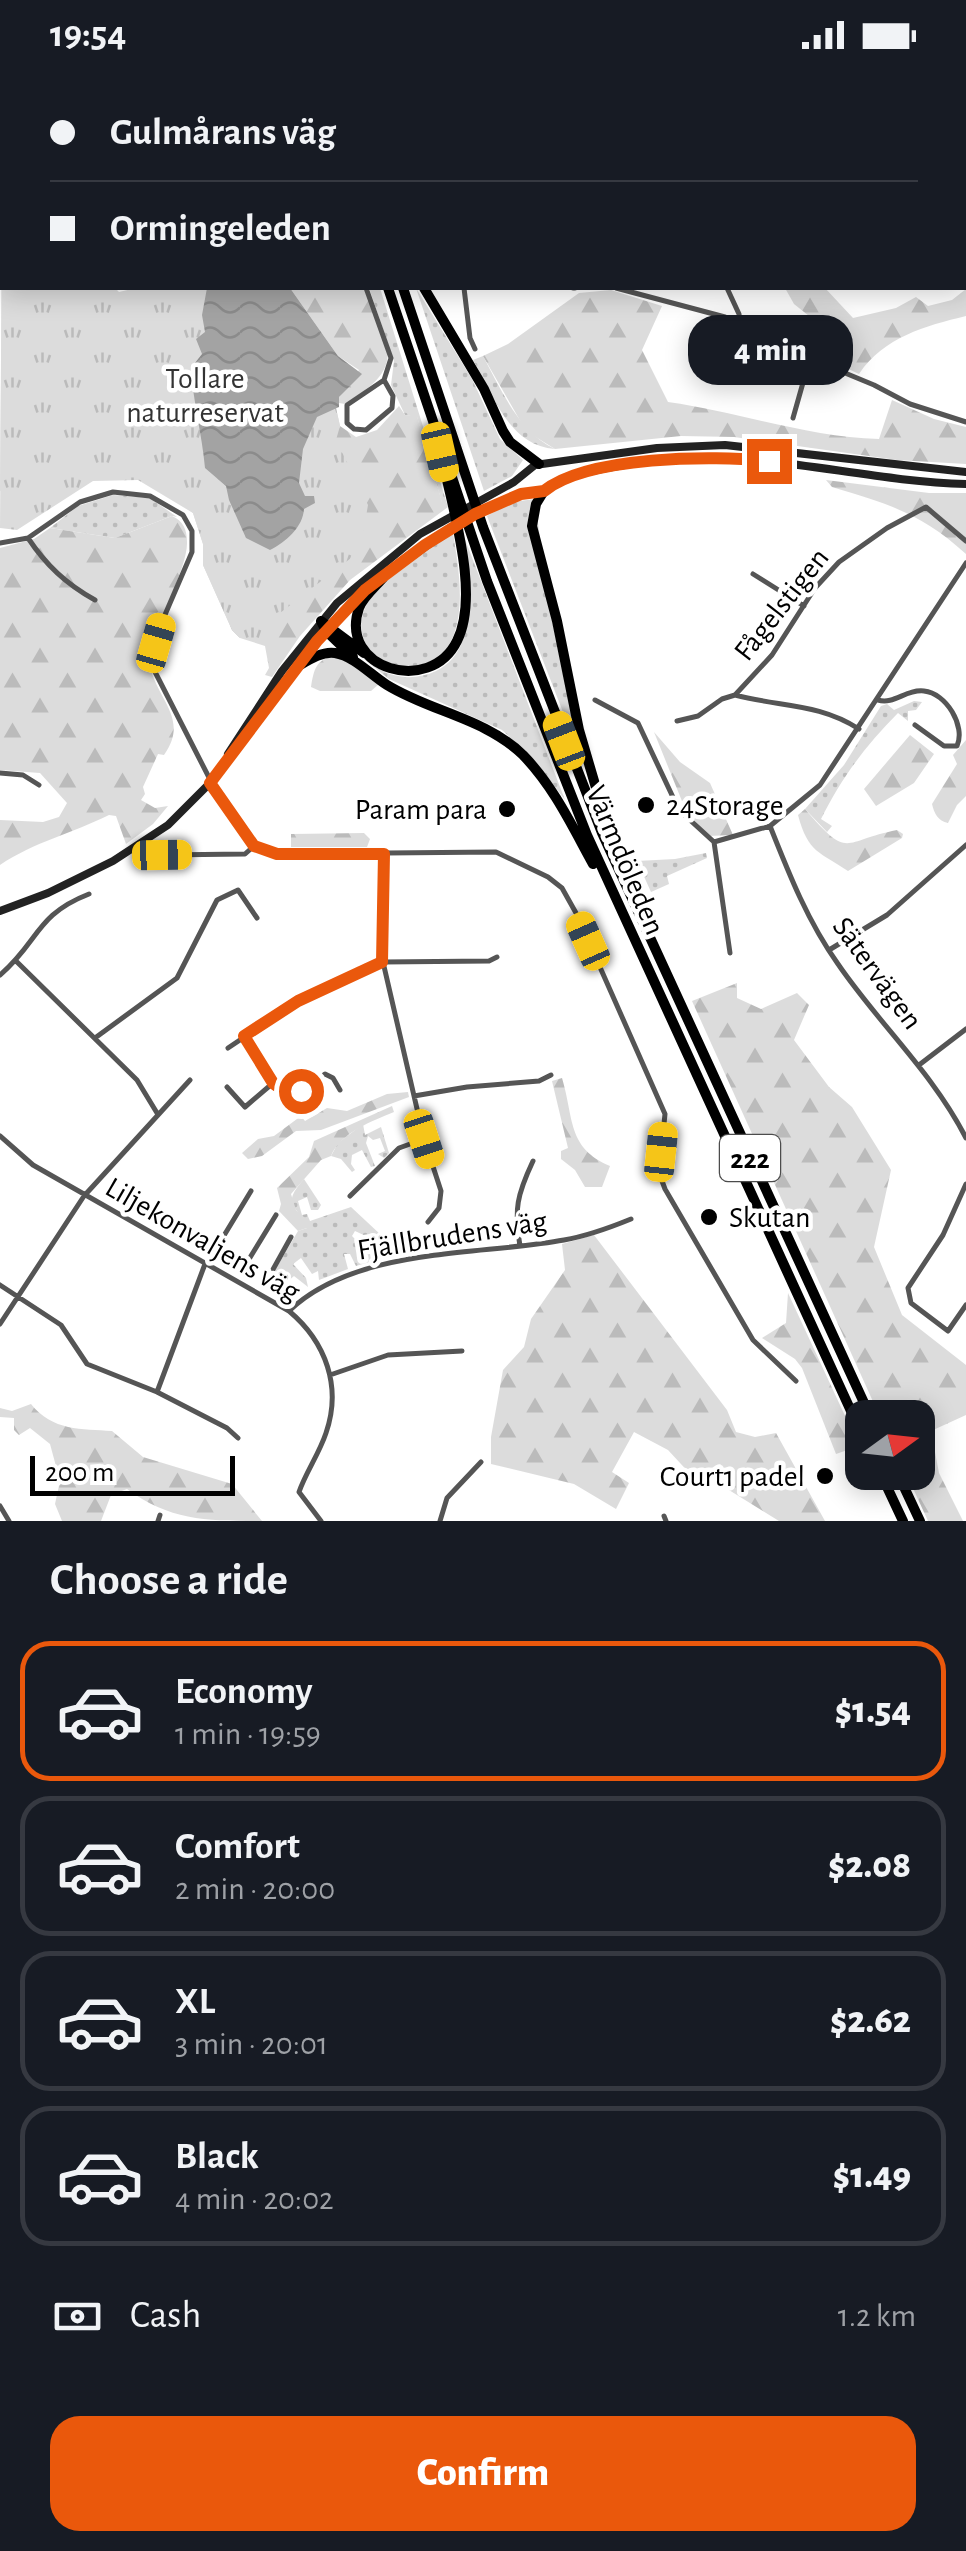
<!DOCTYPE html>
<html lang="en">
<head>
<meta charset="utf-8">
<style>
  body { margin:0; font-family:"Alegreya Sans",sans-serif; background:#242831; color:#f1f3f6; height:100vh; display:flex; flex-direction:column; font-size:38px; white-space:nowrap }
  * { box-sizing:border-box; margin:0 }
  p { font-size:32px; color:#9ea1a6 }
  .icon { flex:none; width:55px; height:55px; fill:none; stroke:currentColor; stroke-width:2; stroke-linecap:round; stroke-linejoin:round }
  .map { position:relative; height:1451px; overflow:hidden }
  .side { display:flex; flex-direction:column; background:#171b24; flex:1 }
  .side>* { flex:none }
  .guide { position:absolute; left:0px; top:0px; width:968px; height:220px; box-shadow:0 5px 25px #0003; display:grid; align-content:center; height:220px; padding:0 50px; background:#171b24 }
  .needle { width:65px; rotate:75deg }
  .buttons { position:absolute; left:845px; top:1330px; display:grid; gap:20px }
  .buttons a { display:grid; place-items:center; width:90px; height:90px; border-radius:20px; background:#171b24; box-shadow:0 5px 25px #0003; font-size:50px }
  .scale { position:absolute; left:30px; bottom:25px; width:205px; box-sizing:border-box; padding-left:10px; border:5px solid #000; border-top:0; font-size:28px; line-height:35px; white-space:nowrap; color:#000; -webkit-text-stroke:8px #fff; paint-order:stroke }
  .end { position:absolute; width:45px; height:45px; margin:-22px; border:12px solid #ea580c; background:#fff; box-shadow:0 0 0 5px #fff }
  .from { border-radius:50% }
  .bubble { position:absolute; height:70px; border-radius:30px; background:#171b24; box-shadow:0 5px 25px #0003; font-size:32px; font-weight:800; line-height:70px; text-align:center }
  .car { position:absolute; width:30px; height:60px; margin:-30px -15px; border-radius:12px; box-shadow:0 0 8px 2px #0007; background:linear-gradient(#f5c518 24%,#345 0 40%,#f5c518 0 76%,#345 0 86%,#f5c518 0) }
  .guide b { display:flex; align-items:center; gap:35px; height:95px; font-size:38px }
  .guide b+b { border-top:2px solid #363941 }
  .guide i { width:25px; height:25px; background:#f1f3f6 }
  ul { padding:0; list-style:none }
  li { display:flex; align-items:center; gap:30px; height:140px; margin:0 20px 15px; padding:0 30px; border:5px solid #363941; border-radius:30px }
  li div { flex:1 }
  li b { display:block; font-size:38px }
  li em { font-style:normal; font-weight:800 }
  li.on { border-color:#ea580c }
  li>.icon { width:90px; height:90px; stroke-width:1.5 }
  h2 { padding:0 50px; font-size:45px; line-height:120px }
  .pay { display:flex; align-items:center; gap:25px; height:110px; padding:0 50px; font-size:38px }
  .pay p { margin-inline-start:auto }
  .cta { display:flex; gap:20px; margin-top:auto; padding:20px 50px }
  .cta a { flex:1; height:115px; border-radius:30px; background:#ea580c; color:#fff; font-size:40px; font-weight:800; line-height:115px; text-align:center }
  .status { display:flex; justify-content:space-between; align-items:center; height:70px; padding:0 50px; background:#171b24; direction:ltr }
  .status svg { height:28px; fill:currentColor }
  .map>svg:first-child { display:block }
</style>
</head>
<body>
<div class="status"><b>19:54</b><svg viewBox="0 0 49 12"><path d="M0 12V9h3v3zM5 12V6h3v6zM10 12V3h3v9zM15 12V0h3v12zM26 1h20v11H26zM47 4h2v5h-2z"/></svg></div>
<div class="map">
<svg width="966" height="1451" viewBox="0 0 966 1451">
  <defs>
    <pattern id="grass-dots" width="8" height="8" patternUnits="userSpaceOnUse" patternTransform="scale(2.5)"><rect width="8" height="8" fill="#dcdcdc"/><path d="M2 2h.1M6 6h.1" fill="none" stroke="#bbb" stroke-width="1.8" stroke-linecap="round"/></pattern>
    <pattern id="forest-firs" width="22" height="20" patternUnits="userSpaceOnUse" patternTransform="scale(2.5)"><rect width="22" height="20" fill="#dcdcdc"/><path d="M5 1l3.5 6h-7zM16 11l3.5 6h-7z" fill="#bbb"/></pattern>
    <pattern id="park-tufts" width="24" height="20" patternUnits="userSpaceOnUse" patternTransform="scale(2.5)"><rect width="24" height="20" fill="#dcdcdc"/><path d="M3 7l-1-3M5 7V3M7 7l1-3M15 17l-1-3M17 17v-4M19 17l1-3" fill="none" stroke="#bbb"/></pattern>
    <pattern id="water-waves" width="16" height="10" patternUnits="userSpaceOnUse" patternTransform="scale(2.5)"><rect width="16" height="10" fill="#a3a3a3"/><path d="M0 5q4-4 8 0t8 0" fill="none" stroke="#8b8b8b"/></pattern>
  </defs>
  <rect width="100%" height="100%" fill="#fff"/>
  <path fill="url(#grass-dots)" d="M 369,218 L 380,218 L 448,437 L 442,433 L 417,347 L 405,345 L 391,315 L 394,291 Z
    M 416,218 L 472,309 L 500,369 L 523,390 L 512,406 L 484,421 Z
    M 483,286 C 502,321 518,361 555,379 C 508,375 495,327 473,290 Z
    M 113,425 L 150,428 L 177,447 L 172,446 L 115,468 L 50,458 L 78,436 Z
    M 535,429 L 548,531 L 580,686 L 487,446 L 512,432 Z
    M 453,463 C 458,494 465,533 454,564 C 435,621 341,595 365,538 C 376,512 429,479 453,463 Z
    M 463,464 L 565,730 L 536,692 L 502,660 L 389,609 L 334,565 C 352,571 368,597 390,604 C 405,609 421,608 436,601 C 484,577 465,507 463,464 Z
    M 914,631 L 922,632 L 916,640 L 908,641 L 908,651 L 898,643 C 866,675 842,707 821,749 L 832,756 L 827,762 L 805,739 L 844,695 L 881,636 L 887,634 L 894,640 Z
    M 706,783 L 707,788 L 667,806 L 669,814 L 651,822 L 637,791 L 675,789 Z
    M 363,1054 L 365,1065 L 381,1057 L 389,1083 L 384,1088 L 378,1084 L 385,1081 L 380,1068 L 373,1070 L 368,1066 L 366,1073 L 375,1096 L 371,1097 L 362,1080 L 352,1085 L 351,1094 L 355,1100 L 352,1102 L 341,1089 L 331,1086 L 338,1073 Z
    M 304,1109 L 321,1135 L 318,1140 L 311,1140 L 307,1127 L 298,1131 L 302,1145 L 307,1144 L 310,1151 L 351,1137 L 396,1179 L 386,1184 L 370,1168 L 355,1161 L 352,1166 L 363,1177 L 367,1172 L 371,1174 L 368,1181 L 376,1190 L 356,1196 L 350,1184 L 344,1184 L 348,1199 L 319,1210 L 318,1201 L 312,1204 L 301,1188 L 293,1194 L 306,1208 L 308,1217 L 294,1206 L 279,1219 L 285,1226 L 297,1216 L 300,1222 L 287,1232 L 272,1224 L 279,1211 L 271,1207 L 298,1161 L 307,1158 C 296,1133 281,1135 304,1109 Z"/>
  <path fill="url(#forest-firs)" d="M 2,157 L 2,218 L 336,338 L 340,356 L 356,367 L 377,360 L 399,336 L 405,345 L 417,346 L 442,432 L 448,437 L 350,510 L 300,566 L 272,607 L 265,605 L 269,598 L 265,576 L 240,568 L 232,560 L 203,495 L 203,474 L 193,443 L 146,408 L 103,402 L 0,421 Z
    M 290,218 L 364,218 L 388,283 C 387,309 365,320 345,334 L 339,333 L 339,327 L 359,300 L 338,286 Z
    M 785,218 L 825,218 L 853,248 L 896,238 L 916,227 L 928,236 L 952,230 L 966,219 L 966,246 C 925,256 884,267 859,304 L 821,286 L 829,262 L 794,234 Z
    M 611,220 L 662,236 L 642,280 L 668,332 C 739,342 808,367 879,369 L 892,330 L 934,349 L 966,357 L 966,394 L 897,390 L 734,367 L 681,366 L 555,379 L 526,361 L 483,286 L 508,274 L 579,223 Z
    M 826,410 L 929,423 L 966,423 L 966,484 C 922,444 889,434 832,417 Z
    M 172,446 C 183,451 187,459 187,472 C 188,497 155,557 148,588 C 154,629 191,647 164,685 L 158,684 L 143,717 L 145,724 L 141,730 L 155,738 L 168,736 L 153,754 L 126,774 L 116,746 L 109,745 C 73,763 34,772 0,795 L 0,750 L 43,752 L 59,747 L 67,733 L 40,703 L 0,700 L 0,478 L 34,469 L 50,458 L 115,468 Z
    M 335,586 L 346,590 L 379,614 L 371,621 L 320,621 L 311,617 C 314,599 316,589 335,586 Z
    M 654,662 L 680,692 L 710,713 L 733,765 L 708,766 L 686,741 Z
    M 910,665 L 934,684 L 914,713 L 876,736 L 864,719 Z
    M 966,670 L 966,726 L 957,735 L 948,753 C 938,751 934,743 932,734 L 957,694 L 953,685 Z
    M 805,739 C 850,791 841,771 897,760 L 903,764 L 902,768 L 848,801 C 820,782 808,783 798,745 Z
    M 364,763 L 370,769 L 367,777 L 291,777 L 291,764 Z
    M 737,913 L 737,928 L 761,939 L 797,923 L 809,935 L 794,970 L 829,1017 L 852,1037 L 891,1100 L 874,1177 L 902,1245 L 966,1295 L 966,1345 L 931,1361 L 939,1403 L 963,1451 L 928,1451 L 906,1403 L 918,1402 L 918,1348 L 880,1347 L 692,931 Z
    M 562,1008 C 574,1048 567,1078 610,1096 L 602,1117 L 585,1117 L 575,1100 L 561,1089 L 561,1081 L 568,1078 L 552,1011 Z
    M 408,1022 L 409,1027 L 321,1060 L 296,1061 L 262,1086 L 248,1089 L 242,1083 L 258,1069 L 274,1066 L 301,1046 L 305,1051 L 327,1038 L 347,1041 L 387,1024 Z
    M 392,1036 L 394,1042 C 372,1051 340,1063 331,1086 L 321,1090 L 291,1124 L 296,1140 L 308,1152 L 307,1158 L 298,1161 L 279,1141 L 281,1134 L 277,1118 L 309,1087 L 314,1071 Z
    M 594,1165 L 727,1340 L 736,1362 L 755,1367 L 776,1363 L 825,1451 L 779,1451 L 716,1412 L 693,1407 L 668,1380 L 634,1362 L 612,1402 L 629,1413 L 616,1439 L 574,1414 L 491,1394 L 491,1367 L 503,1300 L 524,1277 L 531,1249 L 565,1200 L 562,1174 Z
    M 788,1223 L 859,1376 L 836,1384 L 802,1298 L 795,1289 L 762,1268 L 786,1253 Z
    M 31,1334 C 52,1361 82,1359 112,1361 L 143,1387 L 232,1414 L 262,1451 C 207,1451 171,1451 127,1419 L 111,1425 L 101,1451 L 62,1451 L 55,1434 L 60,1411 L 50,1374 L 30,1358 L 19,1365 L 14,1360 L 14,1348 L 0,1347 L 0,1338 L 12,1341 Z"/>
  <path fill="url(#park-tufts)" d="M 2,157 L 2,218 L 115,218 L 119,222 L 136,218 L 269,218 L 336,338 L 340,356 L 336,370 L 368,435 L 360,481 L 280,543 L 264,568 L 240,568 L 232,560 L 203,495 L 203,474 L 193,443 L 138,410 L 93,411 L 17,460 L 0,458 Z"/>
  <path fill="url(#water-waves)" d="M 207,218 L 290,218 L 338,286 L 362,304 L 339,327 L 339,337 L 317,347 L 303,379 L 299,413 L 305,426 L 314,426 L 315,433 L 304,439 C 303,457 286,472 270,480 L 246,468 L 229,430 L 226,416 L 205,398 C 202,364 193,332 191,298 L 202,284 L 196,269 L 205,262 L 202,245 Z"/>
  <g fill="none" stroke-linecap="round" stroke-linejoin="round">
    <path stroke="#555" stroke-width="5" d="M 28,0 L 30,2
      M 247,0 L 249,2
      M 411,0 L 413,2
      M 568,0 L 568,2
      M 12,2 L 16,0
      M 375,2 L 376,0
      M 799,2 L 799,0
      M 0,10 L 2,8
      M 0,110 L 2,116
      M 965,115 L 966,116
      M 965,155 L 966,155
      M 366,218 L 391,288 L 384,310 L 347,335 L 347,353 L 354,359 L 366,360 L 392,338 L 393,326 L 384,310
      M 464,218 L 470,268 L 475,279
      M 573,218 L 575,218
      M 616,218 L 725,247 L 775,274 L 874,315 L 910,334 L 966,352
      M 727,218 L 739,244 L 740,253
      M 793,348 L 810,288
      M 28,468 L 80,432 L 113,422 L 150,426 L 183,445 L 192,461 L 192,482 L 161,554 L 152,596 L 220,729 L 254,776 L 277,784 L 496,782 L 548,807 L 562,818 L 576,843 L 665,1044 L 659,1103 L 665,1119 L 753,1270 L 796,1311
      M 0,473 L 28,468 C 46,495 66,514 95,530
      M 753,504 L 804,536
      M 735,625 C 780,637 819,633 859,659
      M 595,630 L 638,653 L 679,740 L 714,772 L 730,883
      M 878,630 C 894,635 906,619 924,621 C 946,623 966,656 957,676 L 944,676 L 915,655
      M 677,651 L 698,646 L 722,629 L 735,625 L 772,585 L 815,518 L 839,492 L 887,458 L 926,437 L 966,471
      M 0,703 L 23,705 L 39,715
      M 770,756 C 789,804 808,852 838,894 C 879,954 933,1003 966,1068
      M 714,772 L 770,756 L 820,715 L 966,493
      M 384,784 L 383,892 L 424,1069 L 441,1121 L 439,1138 L 428,1152
      M 162,785 L 245,784 L 254,776
      M 829,880 L 887,845 L 966,775
      M 16,891 L 137,1010 L 157,1043
      M 0,905 C 39,872 35,845 89,824
      M 244,966 L 273,1013 L 281,1018 L 301,1021 L 325,1004 L 333,1008 L 340,1020
      M 95,968 L 177,908 L 217,830 L 238,820 L 257,848
      M 228,978 L 298,931 L 383,892 L 489,891 L 497,887
      M 919,995 L 966,959
      M 227,1017 L 245,1037 L 273,1013
      M 414,1026 L 467,1017 L 539,1011 L 551,1005
      M 0,1066 L 33,1095 L 289,1241 C 326,1272 342,1317 326,1363 C 319,1384 306,1402 299,1422 L 321,1451
      M 966,1114 L 943,1165 L 908,1218 L 911,1233 L 948,1261 L 966,1235
      M 350,1126 L 399,1078 L 424,1069
      M 520,1176 C 514,1139 517,1125 533,1091
      M 214,1182 L 251,1121
      M 243,1199 L 276,1145
      M 266,1212 L 291,1167
      M 0,1215 L 61,1255 L 87,1294 L 157,1322 L 227,1358 L 238,1368
      M 289,1241 C 356,1177 477,1186 564,1170 C 587,1166 609,1158 631,1149
      M 0,1254 L 84,1126 L 190,1010
      M 330,1305 L 388,1285 L 462,1281
      M 157,1322 L 205,1194
      M 0,1436 L 9,1451
      M 664,1446 L 666,1451
      M 158,1451 L 160,1445
      M 440,1451 L 447,1428 L 481,1392"/>
    <path stroke="#222" stroke-width="8" d="M 950,0 L 952,2
      M 965,18 L 966,19
      M 474,445 L 521,424 L 544,421 C 564,406 582,403 607,398 C 652,389 699,385 745,389 C 819,395 892,412 966,414
      M 379,510 L 457,454
      M 228,684 L 282,601 L 337,533 L 420,464 L 514,412 L 535,395 L 657,378 L 725,375 L 966,402
      M 0,841 L 48,823 L 113,791 L 168,755 L 210,713 L 317,571 L 368,518"/>
    <path stroke="#000" stroke-width="10" d="M 291,0 L 293,2
      M 312,0 L 313,2
      M 388,218 L 487,511 L 587,765 L 862,1365
      M 403,218 L 483,457 L 602,763 L 871,1348
      M 424,218 L 484,319 L 503,361 L 510,372 L 539,394
      M 544,421 L 536,434 L 532,456 L 557,551 L 579,660 L 612,772
      M 383,508 C 375,517 363,527 359,538 C 338,599 430,626 457,571 C 478,529 457,454 447,410
      M 321,551 L 326,561 L 353,587
      M 321,551 L 364,583
      M 300,595 C 310,589 323,581 335,583 C 354,586 371,605 387,615 C 431,642 485,648 523,685 C 554,717 572,756 593,794
      M 880,1402 L 903,1451
      M 897,1402 L 920,1451"/>
  </g>
  <g fill="none" stroke-linecap="round" stroke-linejoin="round">
    <path stroke="#ea580c" stroke-width="12" d="M 301,1021 L 280,1018 L 273,1013 L 244,966 L 298,931 L 382,892 L 384,784 L 277,784 L 254,776 L 210,713 L 317,571 L 365,520 L 425,475 L 475,444 L 521,424 L 544,421 C 587,386 713,385 769,391"/>
  </g>
  <g fill="#000" stroke="#fff" stroke-width="4">
    <circle cx="646" cy="735" r="10"/>
    <circle cx="507" cy="739" r="10"/>
    <circle cx="709" cy="1147" r="10"/>
    <circle cx="825" cy="1406" r="10"/>
  </g>
  <g text-anchor="middle" stroke-width="9" stroke-linejoin="round" paint-order="stroke">
    <rect fill="#fff" stroke="#4c4c4c" stroke-width="2.5" x="720" y="1065" width="60" height="46" rx="8"/>
    <g font-size="28" font-weight="bold" fill="#000">
      <text x="750" y="1098">222</text>
    </g>
    <g font-size="30" fill="#333" stroke="#fff">
      <text x="205" y="318">Tollare<tspan x="205" dy="34">naturreservat</tspan></text>
    </g>
    <g font-size="30" fill="#000" stroke="#fff">
      <text transform="translate(781 534) rotate(-52)" y="10">Fågelstigen</text>
      <text transform="translate(626 790) rotate(67)" y="10">Värmdöleden</text>
      <text transform="translate(878 903) rotate(54)" y="10">Sätervägen</text>
      <text transform="translate(452 1165) rotate(-9)" y="10">Fjällbrudens väg</text>
      <text transform="translate(203 1169) rotate(30)" y="10">Liljekonvaljens väg</text>
    </g>
    <g font-size="30" fill="#000" stroke="#fff" text-anchor="start">
      <text x="666" y="745">24Storage</text>
      <text x="487" y="749" text-anchor="end">Param para</text>
      <text x="729" y="1157">Skutan</text>
      <text x="805" y="1416" text-anchor="end">Court1 padel</text>
    </g>
  </g>
</svg>
<div class="buttons">
<a><svg class="needle" viewBox="-14 -14 28 28"><path d="M0-13l5 13h-10z" fill="#e53935"/><path d="M0 13l5-13h-10z" fill="#9ea1a6"/></svg></a>
</div>
<div class="scale">200 m</div>
<i class="end from" style="left:301px;top:1021px"></i>
<i class="end" style="left:769px;top:391px"></i>
<div class="bubble" style="left:688px;top:245px;width:165px">4 min</div>
<i class="car" style="left:440px;top:382px;rotate:167deg"></i>
<i class="car" style="left:156px;top:573px;rotate:16deg"></i>
<i class="car" style="left:564px;top:671px;rotate:339deg"></i>
<i class="car" style="left:162px;top:785px;rotate:89deg"></i>
<i class="car" style="left:588px;top:871px;rotate:336deg"></i>
<i class="car" style="left:424px;top:1069px;rotate:162deg"></i>
<i class="car" style="left:661px;top:1082px;rotate:6deg"></i>
<div class="guide">
<b><i class="from"></i>Gulmårans väg</b>
<b><i></i>Ormingeleden</b>
</div>
</div>
<section class="side">
<h2>Choose a ride</h2>
<ul>
<li class="on"><svg class="icon" aria-label="car" viewBox="0 0 24 24"><path d="M5 17H2v-5l4-1 3-4h7l3 4 3 1v5h-3M9 17h6M6 11h13"/><circle cx="7" cy="17" r="2"/><circle cx="17" cy="17" r="2"/></svg><div><b>Economy</b><p>1 min · 19:59</p></div><em>$1.54</em></li>
<li><svg class="icon" aria-label="car" viewBox="0 0 24 24"><path d="M5 17H2v-5l4-1 3-4h7l3 4 3 1v5h-3M9 17h6M6 11h13"/><circle cx="7" cy="17" r="2"/><circle cx="17" cy="17" r="2"/></svg><div><b>Comfort</b><p>2 min · 20:00</p></div><em>$2.08</em></li>
<li><svg class="icon" aria-label="car" viewBox="0 0 24 24"><path d="M5 17H2v-5l4-1 3-4h7l3 4 3 1v5h-3M9 17h6M6 11h13"/><circle cx="7" cy="17" r="2"/><circle cx="17" cy="17" r="2"/></svg><div><b>XL</b><p>3 min · 20:01</p></div><em>$2.62</em></li>
<li><svg class="icon" aria-label="car" viewBox="0 0 24 24"><path d="M5 17H2v-5l4-1 3-4h7l3 4 3 1v5h-3M9 17h6M6 11h13"/><circle cx="7" cy="17" r="2"/><circle cx="17" cy="17" r="2"/></svg><div><b>Black</b><p>4 min · 20:02</p></div><em>$1.49</em></li>
</ul>
<div class="pay"><svg class="icon" aria-label="cash" viewBox="0 0 24 24"><path d="M3 7h18v10H3z"/><circle cx="12" cy="12" r="2"/></svg>Cash<p>1.2 km</p></div>
<div class="cta"><a>Confirm</a></div>
</section>
</body>
</html>
